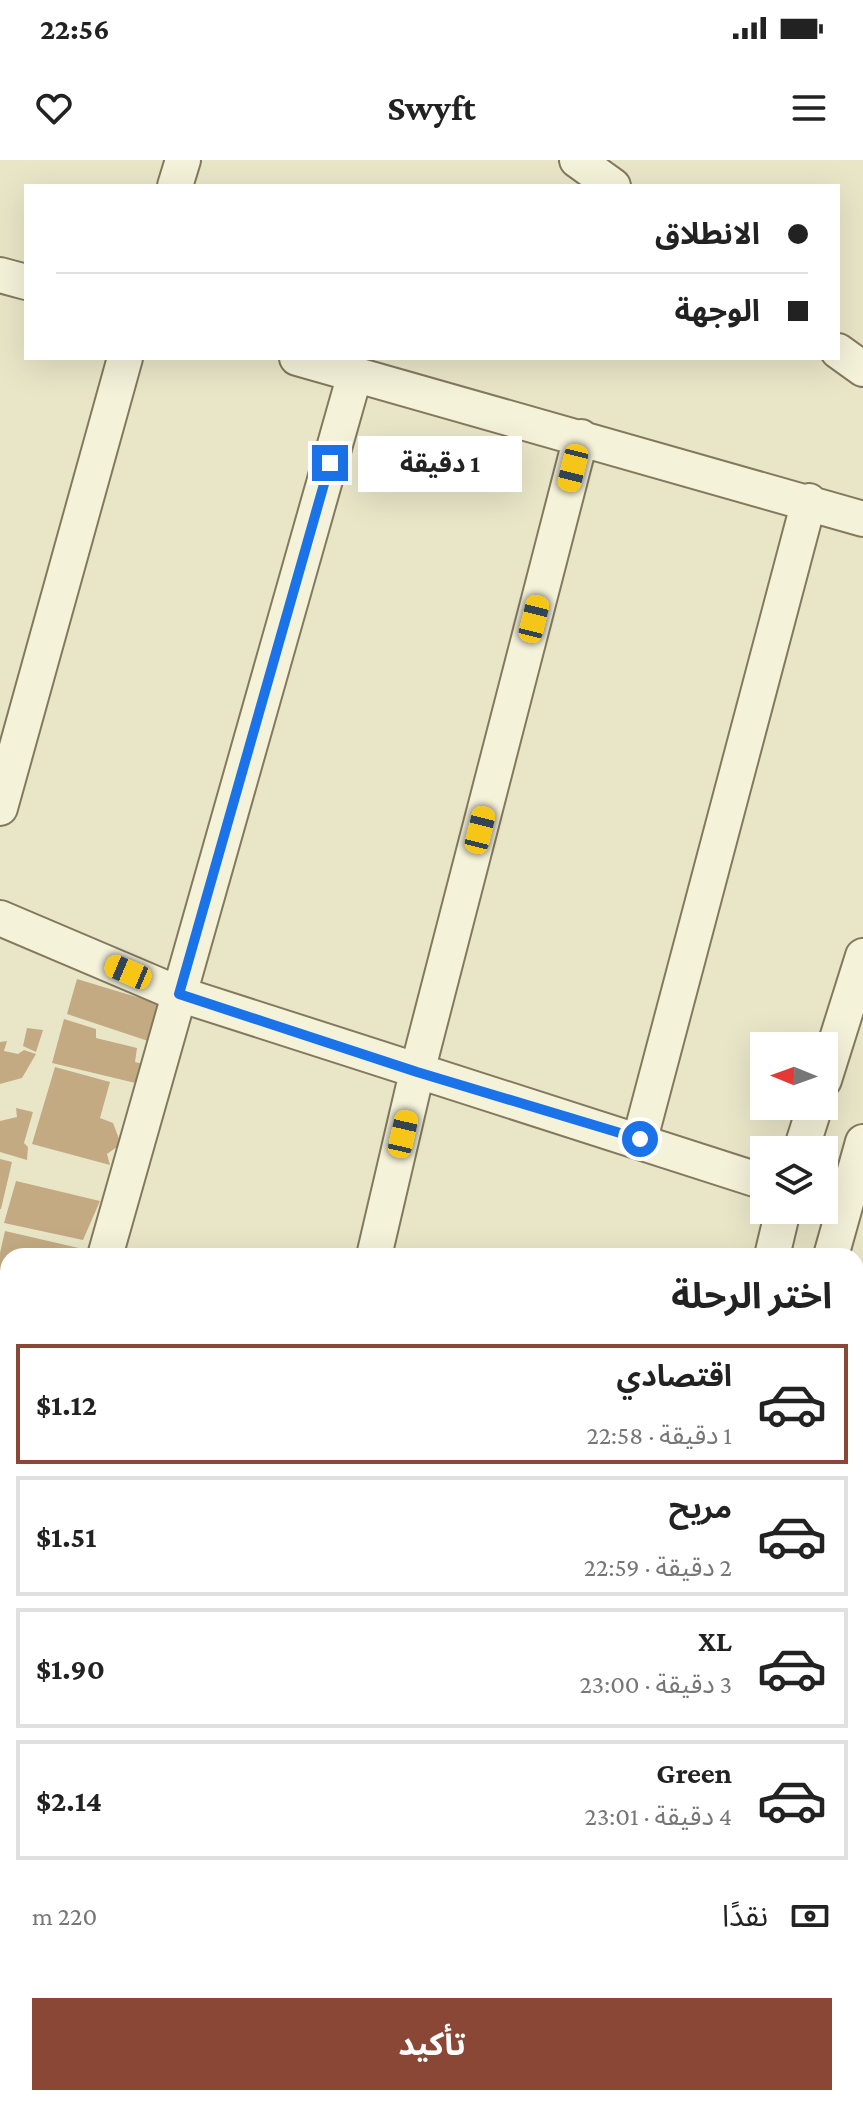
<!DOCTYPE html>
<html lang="ar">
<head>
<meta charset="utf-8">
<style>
  body { margin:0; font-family:"Crimson Pro","Noto Sans Arabic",serif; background:#f2f2f2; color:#222; direction:rtl; height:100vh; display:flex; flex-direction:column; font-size:30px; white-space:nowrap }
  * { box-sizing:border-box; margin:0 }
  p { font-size:26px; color:#767676 }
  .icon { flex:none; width:44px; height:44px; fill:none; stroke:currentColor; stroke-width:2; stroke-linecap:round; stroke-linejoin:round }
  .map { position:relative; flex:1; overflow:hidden; direction:ltr }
  .side { position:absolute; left:0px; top:1088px; width:864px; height:858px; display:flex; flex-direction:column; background:#fff; border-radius:24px 24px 0 0; box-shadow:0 8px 32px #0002; direction:rtl }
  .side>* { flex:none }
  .banner { position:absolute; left:24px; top:24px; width:816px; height:176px; border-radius:0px; box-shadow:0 8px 32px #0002; direction:rtl; display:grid; align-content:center; height:176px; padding:0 32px; background:#fff }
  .needle { width:52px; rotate:271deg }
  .fabs { position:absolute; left:750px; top:872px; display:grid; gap:16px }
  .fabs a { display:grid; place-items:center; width:88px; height:88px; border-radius:0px; background:#fff; box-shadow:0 8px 32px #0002; font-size:40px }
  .end { position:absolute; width:36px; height:36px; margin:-18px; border:10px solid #1a73e8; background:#fff; box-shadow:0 0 0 4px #fff }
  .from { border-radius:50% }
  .bubble { position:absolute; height:56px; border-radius:0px; background:#fff; box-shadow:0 8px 32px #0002; font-size:26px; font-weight:700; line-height:56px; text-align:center; direction:rtl }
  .car { position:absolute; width:24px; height:48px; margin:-24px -12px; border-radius:10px; box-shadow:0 0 6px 2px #0007; background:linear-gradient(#f5c518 24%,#345 0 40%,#f5c518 0 76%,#345 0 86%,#f5c518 0) }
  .banner b { display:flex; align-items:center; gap:28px; height:76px; font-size:30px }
  .banner b+b { border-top:2px solid #e0e0e0 }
  .banner i { width:20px; height:20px; background:#222 }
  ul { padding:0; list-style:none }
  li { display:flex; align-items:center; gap:24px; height:120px; margin:0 16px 12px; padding:0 16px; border:4px solid #e0e0e0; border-radius:0px }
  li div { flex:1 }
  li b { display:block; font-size:30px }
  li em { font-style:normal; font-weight:700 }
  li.on { border-color:#8b4736 }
  li>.icon { width:72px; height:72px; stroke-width:1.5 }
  h2 { padding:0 32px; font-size:36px; line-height:96px }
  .pay { display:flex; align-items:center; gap:20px; height:88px; padding:0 32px; font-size:30px }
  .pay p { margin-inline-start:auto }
  .primary-button { display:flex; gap:16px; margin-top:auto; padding:16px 32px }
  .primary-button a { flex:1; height:92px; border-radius:0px; background:#8b4736; color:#fff; font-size:32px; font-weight:700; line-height:92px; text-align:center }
  .status { display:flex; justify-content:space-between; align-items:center; height:56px; padding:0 40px; background:#fff; direction:ltr }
  .status svg { height:22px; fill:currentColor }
  header { display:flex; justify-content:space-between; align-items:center; height:104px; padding:0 32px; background:#fff; font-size:36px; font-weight:700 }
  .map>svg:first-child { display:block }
</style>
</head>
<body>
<div class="status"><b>22:56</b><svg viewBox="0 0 49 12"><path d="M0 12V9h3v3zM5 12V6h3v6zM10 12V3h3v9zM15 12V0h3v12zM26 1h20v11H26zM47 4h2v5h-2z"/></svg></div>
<header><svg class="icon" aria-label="menu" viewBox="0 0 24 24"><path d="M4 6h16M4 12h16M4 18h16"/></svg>Swyft<svg class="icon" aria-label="heart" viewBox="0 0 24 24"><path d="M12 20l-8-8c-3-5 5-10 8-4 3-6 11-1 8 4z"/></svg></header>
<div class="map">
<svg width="863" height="1945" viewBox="0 0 863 1945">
  <rect width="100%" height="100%" fill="#e9e6c8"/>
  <path fill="#c3aa82" d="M 77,819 L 163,845 L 151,882 L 67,854 Z
    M 64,859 L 96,869 L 96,878 L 137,888 L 135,902 L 153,906 L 148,926 L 52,903 Z
    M 27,868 L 43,870 L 36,892 L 23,886 Z
    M 7,881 L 4,891 L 18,894 L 24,890 L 36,894 L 22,918 L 0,924 L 0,882 Z
    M 55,907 L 110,922 L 100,958 L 113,963 L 121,984 L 107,994 L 110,1005 L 32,984 Z
    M 16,948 L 33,952 L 24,983 L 28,987 L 27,1000 L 0,992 L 0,961 L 17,957 Z
    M 0,999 L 12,1002 L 1,1049 L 0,1049 Z
    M 16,1021 L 100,1041 L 83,1080 L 4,1063 Z
    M 5,1071 L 83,1089 L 81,1096 L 8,1096 L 8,1146 L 0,1144 L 0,1093 Z
    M 0,1154 L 8,1156 L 8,1217 L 0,1215 Z"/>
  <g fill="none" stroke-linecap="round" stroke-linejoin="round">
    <defs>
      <path id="minor" d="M 577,0 L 613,26
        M 175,26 L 183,0
        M 0,115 L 26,122
        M 838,191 L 863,209
        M 297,198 L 863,359
        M 0,648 L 125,198
        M 0,758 L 179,834 L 764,1022
        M 824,920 L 863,796
        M 640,979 L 809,341
        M 801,990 L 815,946
        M 105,1096 L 355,214
        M 374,1096 L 417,912 L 581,277
        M 772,1096 L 783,1050
        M 831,1096 L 863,982
        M 0,1286 L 8,1288
        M 0,1332 L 8,1334
        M 856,1445 L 863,1445
        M 856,1498 L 863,1498
        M 36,1945 L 38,1938
        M 147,1945 L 150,1938
        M 351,1945 L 353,1938
        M 478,1945 L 480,1938
        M 521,1945 L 522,1938
        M 707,1945 L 709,1938"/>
    </defs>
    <use href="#minor" stroke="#83795f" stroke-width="38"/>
    <use href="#minor" stroke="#f5f2da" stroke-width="34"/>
  </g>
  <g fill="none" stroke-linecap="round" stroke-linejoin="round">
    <path stroke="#1a73e8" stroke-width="10" d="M 330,303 L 179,834 L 417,912 L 640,979"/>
  </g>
</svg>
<div class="fabs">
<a><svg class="needle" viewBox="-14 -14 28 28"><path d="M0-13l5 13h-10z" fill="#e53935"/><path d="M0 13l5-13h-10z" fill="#767676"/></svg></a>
<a><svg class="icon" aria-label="layers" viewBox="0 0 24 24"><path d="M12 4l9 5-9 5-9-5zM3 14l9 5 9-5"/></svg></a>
</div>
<i class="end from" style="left:640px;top:979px"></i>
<i class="end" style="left:330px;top:303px"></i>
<div class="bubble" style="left:358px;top:276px;width:164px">1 دقيقة</div>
<i class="car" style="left:573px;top:308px;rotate:194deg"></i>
<i class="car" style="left:534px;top:459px;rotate:14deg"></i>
<i class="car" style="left:480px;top:670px;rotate:14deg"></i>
<i class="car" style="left:128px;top:812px;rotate:293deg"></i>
<i class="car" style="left:403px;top:974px;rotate:13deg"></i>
<div class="banner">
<b><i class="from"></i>الانطلاق</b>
<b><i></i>الوجهة</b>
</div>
<section class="side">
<h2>اختر الرحلة</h2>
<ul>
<li class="on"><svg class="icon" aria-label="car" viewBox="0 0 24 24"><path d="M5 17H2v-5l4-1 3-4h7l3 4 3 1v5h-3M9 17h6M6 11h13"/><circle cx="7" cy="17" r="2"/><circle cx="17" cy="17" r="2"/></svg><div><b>اقتصادي</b><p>1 دقيقة · 22:58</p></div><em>$1.12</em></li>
<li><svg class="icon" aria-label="car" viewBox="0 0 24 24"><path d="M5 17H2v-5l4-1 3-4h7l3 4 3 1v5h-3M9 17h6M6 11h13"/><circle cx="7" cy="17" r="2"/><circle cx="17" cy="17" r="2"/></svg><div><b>مريح</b><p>2 دقيقة · 22:59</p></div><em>$1.51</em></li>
<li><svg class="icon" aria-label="car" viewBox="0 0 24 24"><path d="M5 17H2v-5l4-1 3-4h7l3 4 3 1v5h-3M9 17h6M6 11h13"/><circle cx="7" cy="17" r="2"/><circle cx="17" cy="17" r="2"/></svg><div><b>XL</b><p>3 دقيقة · 23:00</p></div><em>$1.90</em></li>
<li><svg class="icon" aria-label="car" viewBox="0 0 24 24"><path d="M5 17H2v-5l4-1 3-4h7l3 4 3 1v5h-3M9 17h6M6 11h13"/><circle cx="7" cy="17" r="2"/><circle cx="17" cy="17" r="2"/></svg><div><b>Green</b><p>4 دقيقة · 23:01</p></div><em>$2.14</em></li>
</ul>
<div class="pay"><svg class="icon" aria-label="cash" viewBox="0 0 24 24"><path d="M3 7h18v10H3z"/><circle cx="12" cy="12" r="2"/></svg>نقدًا<p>220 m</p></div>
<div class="primary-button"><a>تأكيد</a></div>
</section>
</div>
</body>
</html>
